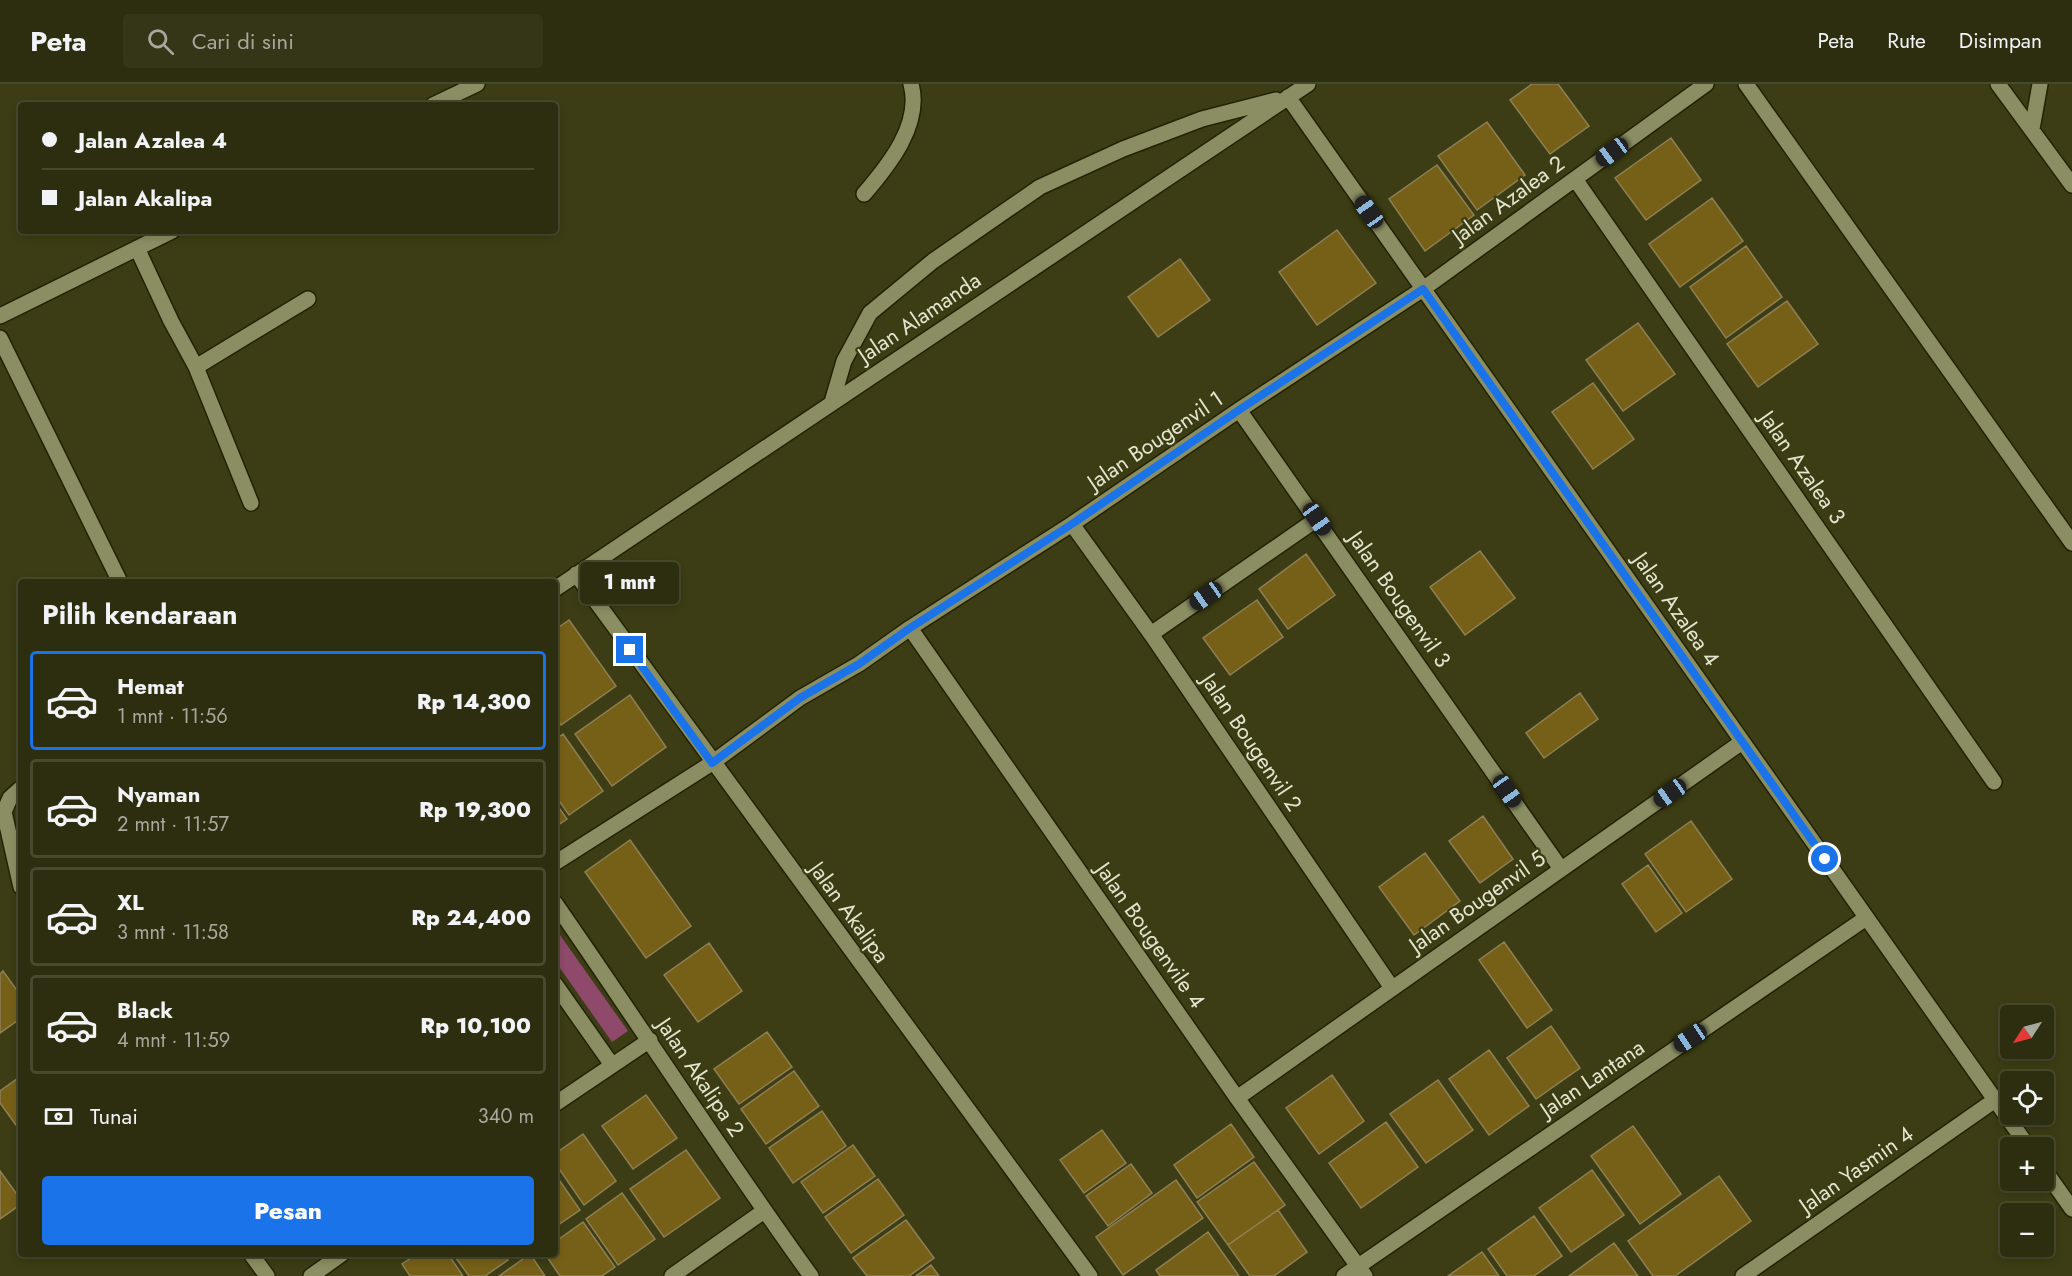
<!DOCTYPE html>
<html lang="id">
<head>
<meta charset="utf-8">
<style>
  body { margin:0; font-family:Jost,sans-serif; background:#353618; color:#f1f3f6; height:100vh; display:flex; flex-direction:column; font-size:22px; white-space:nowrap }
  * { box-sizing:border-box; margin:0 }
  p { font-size:20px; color:#a7a89e }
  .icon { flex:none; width:33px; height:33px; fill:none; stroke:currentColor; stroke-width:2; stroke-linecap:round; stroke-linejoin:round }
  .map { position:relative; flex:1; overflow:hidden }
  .details { position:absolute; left:18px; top:495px; width:540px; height:678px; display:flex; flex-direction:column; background:#2d2e0f; border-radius:6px; box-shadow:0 3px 9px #0003,0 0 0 2px #484a2f }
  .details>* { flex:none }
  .banner { position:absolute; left:18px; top:18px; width:540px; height:132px; border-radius:6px; box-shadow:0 3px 9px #0003,0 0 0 2px #484a2f; display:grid; align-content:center; height:132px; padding:0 24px; background:#2d2e0f }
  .needle { width:39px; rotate:234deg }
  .tools { position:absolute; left:2000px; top:921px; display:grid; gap:12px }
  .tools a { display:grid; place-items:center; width:54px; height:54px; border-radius:6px; background:#2d2e0f; box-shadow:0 3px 9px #0003,0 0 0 2px #484a2f; font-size:30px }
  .end { position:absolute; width:27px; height:27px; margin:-14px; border:8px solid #1a73e8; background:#fff; box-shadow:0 0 0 3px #fff }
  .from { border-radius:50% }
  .bubble { position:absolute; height:42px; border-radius:6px; background:#2d2e0f; box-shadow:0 3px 9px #0003,0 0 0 2px #484a2f; font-size:20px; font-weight:800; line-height:42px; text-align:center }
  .car { position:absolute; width:18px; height:36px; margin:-18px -9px; border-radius:8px; box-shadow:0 0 4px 2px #0007; background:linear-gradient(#222 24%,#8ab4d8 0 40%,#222 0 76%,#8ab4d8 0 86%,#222 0) }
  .banner b { display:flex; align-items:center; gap:21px; height:57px; font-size:22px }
  .banner b+b { border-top:2px solid #484a2f }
  .banner i { width:15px; height:15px; background:#f1f3f6 }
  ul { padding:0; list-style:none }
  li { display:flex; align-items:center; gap:18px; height:99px; margin:0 12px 9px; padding:0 12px; border:3px solid #484a2f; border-radius:6px }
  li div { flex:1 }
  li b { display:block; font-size:22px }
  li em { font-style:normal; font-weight:800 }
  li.active { border-color:#1a73e8 }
  li>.icon { width:54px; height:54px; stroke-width:1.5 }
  h2 { padding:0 24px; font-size:27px; line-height:72px }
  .pay { display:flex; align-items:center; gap:15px; height:66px; padding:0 24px; font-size:22px }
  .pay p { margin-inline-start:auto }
  .action { display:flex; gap:12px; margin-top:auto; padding:12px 24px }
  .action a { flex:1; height:69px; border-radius:6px; background:#1a73e8; color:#fff; font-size:24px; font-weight:800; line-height:69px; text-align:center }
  header { display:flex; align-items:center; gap:36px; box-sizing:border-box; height:84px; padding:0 30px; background:#2d2e0f; border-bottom:2px solid #484a2f }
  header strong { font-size:28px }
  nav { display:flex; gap:33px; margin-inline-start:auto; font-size:21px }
  .search { width:420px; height:54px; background:#353618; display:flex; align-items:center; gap:15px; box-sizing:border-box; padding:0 21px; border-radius:6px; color:#a7a89e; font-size:22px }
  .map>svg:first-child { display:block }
</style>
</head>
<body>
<header>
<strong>Peta</strong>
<div class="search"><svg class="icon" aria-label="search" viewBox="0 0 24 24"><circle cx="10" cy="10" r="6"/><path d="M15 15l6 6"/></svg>Cari di sini</div>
<nav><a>Peta</a><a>Rute</a><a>Disimpan</a></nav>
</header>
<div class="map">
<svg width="2072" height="1192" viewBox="0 0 2072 1192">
  <rect width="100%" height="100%" fill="#3c3d14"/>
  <path fill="#8e496b" d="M 555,844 L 628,947 L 612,958 L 555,877 Z"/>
  <path fill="#766018" stroke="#8e7f55" stroke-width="1.5" d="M 1532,0 L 1558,0 L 1589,42 L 1550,70 L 1510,16 Z
    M 1487,38 L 1525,91 L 1477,126 L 1438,72 Z
    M 1671,54 L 1701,96 L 1646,136 L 1615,94 Z
    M 1437,81 L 1474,131 L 1425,167 L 1389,115 Z
    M 1712,114 L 1743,157 L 1680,203 L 1649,160 Z
    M 1337,146 L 1376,199 L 1317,241 L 1279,188 Z
    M 1746,162 L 1782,213 L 1726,254 L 1690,203 Z
    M 1180,175 L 1210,216 L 1158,253 L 1128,213 Z
    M 1787,217 L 1818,260 L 1758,303 L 1727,260 Z
    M 1638,239 L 1675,290 L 1623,327 L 1586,276 Z
    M 1593,299 L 1634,355 L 1593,385 L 1552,328 Z
    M 1480,467 L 1515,514 L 1465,551 L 1430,503 Z
    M 1306,470 L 1335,511 L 1288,545 L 1259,505 Z
    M 1257,516 L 1283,553 L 1230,591 L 1203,554 Z
    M 569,536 L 616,602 L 561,641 L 555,632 L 555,546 Z
    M 1580,609 L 1598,635 L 1544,674 L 1526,649 Z
    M 630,611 L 666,663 L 612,702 L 575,650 Z
    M 563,650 L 603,707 L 569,731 L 555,711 L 555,656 Z
    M 555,718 L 567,735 L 555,743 Z
    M 1483,732 L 1513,775 L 1480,799 L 1449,757 Z
    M 1691,737 L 1732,795 L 1686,828 L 1645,770 Z
    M 630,756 L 691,842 L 646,874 L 585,788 Z
    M 1425,769 L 1460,817 L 1414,851 L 1379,803 Z
    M 1648,781 L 1682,829 L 1656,848 L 1622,800 Z
    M 1504,858 L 1552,926 L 1527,944 L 1479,876 Z
    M 709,859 L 742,907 L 698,938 L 664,891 Z
    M 3,887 L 21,912 L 21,934 L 0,949 L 0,890 Z
    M 1551,942 L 1580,984 L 1536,1015 L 1507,974 Z
    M 767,948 L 792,983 L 739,1020 L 714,985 Z
    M 1489,966 L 1529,1022 L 1489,1051 L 1449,995 Z
    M 794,987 L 819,1022 L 766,1060 L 741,1025 Z
    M 1332,991 L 1364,1037 L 1319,1070 L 1286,1024 Z
    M 21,992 L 21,1048 L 0,1019 L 0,1007 Z
    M 1438,996 L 1473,1046 L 1426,1079 L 1390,1030 Z
    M 646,1011 L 677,1054 L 633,1085 L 602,1042 Z
    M 822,1027 L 846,1062 L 793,1099 L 769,1064 Z
    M 1386,1038 L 1418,1083 L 1361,1124 L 1329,1079 Z
    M 1231,1040 L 1254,1073 L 1197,1114 L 1174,1081 Z
    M 1633,1042 L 1681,1110 L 1640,1140 L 1591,1072 Z
    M 1102,1046 L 1126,1079 L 1084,1109 L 1060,1076 Z
    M 583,1050 L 616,1097 L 584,1121 L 555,1079 L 555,1070 Z
    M 853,1061 L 875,1092 L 823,1129 L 801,1098 Z
    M 686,1066 L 720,1114 L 664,1153 L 630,1105 Z
    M 1254,1078 L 1285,1121 L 1228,1161 L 1197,1118 Z
    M 1131,1080 L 1152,1109 L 1108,1142 L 1086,1112 Z
    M 1592,1086 L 1624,1131 L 1571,1168 L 1539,1124 Z
    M 0,1087 L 21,1116 L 21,1120 L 0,1135 Z
    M 555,1090 L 580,1126 L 555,1143 Z
    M 1719,1092 L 1751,1137 L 1675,1192 L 1653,1192 L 1628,1157 Z
    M 878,1095 L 904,1131 L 851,1169 L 825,1133 Z
    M 1176,1096 L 1203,1134 L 1123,1191 L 1096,1153 Z
    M 622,1109 L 655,1155 L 618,1181 L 586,1135 Z
    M 1278,1126 L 1307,1168 L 1274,1192 L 1250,1192 L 1228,1161 Z
    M 1534,1132 L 1562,1172 L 1534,1192 L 1507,1192 L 1488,1165 Z
    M 906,1136 L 934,1174 L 909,1192 L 867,1192 L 853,1174 Z
    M 583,1138 L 615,1183 L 602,1192 L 560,1192 L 545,1170 L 555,1170 L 555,1158 Z
    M 1208,1148 L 1239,1192 L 1160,1192 L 1156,1186 Z
    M 1614,1159 L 1638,1192 L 1569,1192 Z
    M 1482,1168 L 1499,1192 L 1448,1192 Z
    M 417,1170 L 448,1170 L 463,1192 L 410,1192 L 402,1180 Z
    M 453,1170 L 504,1170 L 508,1176 L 485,1192 L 469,1192 Z
    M 530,1170 L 545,1192 L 499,1192 Z
    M 931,1181 L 939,1192 L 916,1192 Z"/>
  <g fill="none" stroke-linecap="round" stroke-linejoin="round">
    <defs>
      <path id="minor" d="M 1746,0 L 2072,459
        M 1998,0 L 2072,101
        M 1288,13 L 2029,1064
        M 433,21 L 477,0
        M 2032,45 L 2040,0
        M 1575,95 L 1994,698
        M 864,110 C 889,81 922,40 911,0
        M 137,164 L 171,237 L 196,283 L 308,215
        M 0,232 L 172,147
        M 0,254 L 120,498
        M 196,283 L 251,419
        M 832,318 L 844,277 L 870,229 L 933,177 L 1040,103 L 1123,65 L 1202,35 L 1276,16
        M 1239,326 L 1561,785
        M 1072,440 L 1151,550 L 1392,904
        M 576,490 L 1090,1192
        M 555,505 L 1308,0
        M 910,544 L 1237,1014 L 1365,1192
        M 1151,550 L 1317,435
        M 21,704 L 10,714 L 4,728 L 21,803
        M 555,779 L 712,679 L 800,614 L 859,580 L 910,544 L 1072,440 L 1239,326 L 1423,205 L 1706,0
        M 555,819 C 641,943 723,1070 811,1192
        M 555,900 L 612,981
        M 1237,1014 L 1742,658
        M 555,1020 L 650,956
        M 2043,1084 L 2072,1125
        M 251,1170 L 267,1192
        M 311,1192 L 342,1170
        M 672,1192 L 764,1127
        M 1344,1192 L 1866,834
        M 1743,1192 L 1995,1016"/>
    </defs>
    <use href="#minor" stroke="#232304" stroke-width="18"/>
    <use href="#minor" stroke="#8b8e62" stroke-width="15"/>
  </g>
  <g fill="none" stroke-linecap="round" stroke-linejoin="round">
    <path stroke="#1a73e8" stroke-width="8" d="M 630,566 L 712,679 L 800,614 L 859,580 L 910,544 L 1072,440 L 1239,326 L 1423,205 L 1825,775"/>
  </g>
  <g text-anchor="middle" stroke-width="4.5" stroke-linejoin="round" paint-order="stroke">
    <g font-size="22" fill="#e3e5ce" stroke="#3c3d14">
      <text transform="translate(1508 115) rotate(-36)" y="8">Jalan Azalea 2</text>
      <text transform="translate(919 233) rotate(-34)" y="8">Jalan Alamanda</text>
      <text transform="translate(1155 356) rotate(-34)" y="8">Jalan Bougenvil 1</text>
      <text transform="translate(1803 383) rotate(55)" y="8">Jalan Azalea 3</text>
      <text transform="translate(1400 515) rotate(55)" y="8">Jalan Bougenvil 3</text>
      <text transform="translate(1677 525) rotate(55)" y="8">Jalan Azalea 4</text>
      <text transform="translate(1252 658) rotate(56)" y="8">Jalan Bougenvil 2</text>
      <text transform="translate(1477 817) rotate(-35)" y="8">Jalan Bougenvil 5</text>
      <text transform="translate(850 828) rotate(54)" y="8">Jalan Akalipa</text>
      <text transform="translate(1151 851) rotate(55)" y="8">Jalan Bougenvile 4</text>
      <text transform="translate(701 993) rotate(56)" y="8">Jalan Akalipa 2</text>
      <text transform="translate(1592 994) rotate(-34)" y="8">Jalan Lantana</text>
      <text transform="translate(1856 1085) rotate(-35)" y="8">Jalan Yasmin 4</text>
    </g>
  </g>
</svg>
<div class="tools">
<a><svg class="needle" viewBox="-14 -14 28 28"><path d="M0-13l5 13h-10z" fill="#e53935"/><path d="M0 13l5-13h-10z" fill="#a7a89e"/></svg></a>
<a><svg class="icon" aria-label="locate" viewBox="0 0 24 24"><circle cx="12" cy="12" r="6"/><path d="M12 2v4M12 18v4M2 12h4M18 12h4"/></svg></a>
<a>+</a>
<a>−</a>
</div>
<i class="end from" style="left:1825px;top:775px"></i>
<i class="end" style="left:630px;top:566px"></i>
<div class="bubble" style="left:580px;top:478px;width:99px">1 mnt</div>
<i class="car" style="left:1612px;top:68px;rotate:234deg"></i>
<i class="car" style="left:1369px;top:128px;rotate:325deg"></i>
<i class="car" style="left:1317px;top:435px;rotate:145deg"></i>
<i class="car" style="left:1206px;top:512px;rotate:235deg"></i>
<i class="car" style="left:1507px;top:707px;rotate:145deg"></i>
<i class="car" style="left:1670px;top:709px;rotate:235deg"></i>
<i class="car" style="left:1690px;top:954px;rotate:236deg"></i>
<div class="banner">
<b><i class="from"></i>Jalan Azalea 4</b>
<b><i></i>Jalan Akalipa</b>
</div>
<section class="details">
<h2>Pilih kendaraan</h2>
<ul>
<li class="active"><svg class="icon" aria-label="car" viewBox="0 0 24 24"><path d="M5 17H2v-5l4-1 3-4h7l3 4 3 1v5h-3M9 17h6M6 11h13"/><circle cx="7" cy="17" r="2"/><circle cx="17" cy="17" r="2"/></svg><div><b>Hemat</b><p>1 mnt · 11:56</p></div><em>Rp 14,300</em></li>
<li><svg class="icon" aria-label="car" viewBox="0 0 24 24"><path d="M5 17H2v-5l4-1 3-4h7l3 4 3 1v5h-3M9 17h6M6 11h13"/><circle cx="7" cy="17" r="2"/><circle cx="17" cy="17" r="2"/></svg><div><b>Nyaman</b><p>2 mnt · 11:57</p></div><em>Rp 19,300</em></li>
<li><svg class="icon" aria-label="car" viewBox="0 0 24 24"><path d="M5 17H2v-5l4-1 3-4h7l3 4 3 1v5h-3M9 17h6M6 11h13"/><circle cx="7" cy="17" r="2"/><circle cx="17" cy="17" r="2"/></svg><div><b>XL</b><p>3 mnt · 11:58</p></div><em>Rp 24,400</em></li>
<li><svg class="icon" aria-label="car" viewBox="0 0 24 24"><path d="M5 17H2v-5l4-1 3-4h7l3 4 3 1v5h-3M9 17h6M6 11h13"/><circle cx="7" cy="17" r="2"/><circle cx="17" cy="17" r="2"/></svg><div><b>Black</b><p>4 mnt · 11:59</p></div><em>Rp 10,100</em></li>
</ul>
<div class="pay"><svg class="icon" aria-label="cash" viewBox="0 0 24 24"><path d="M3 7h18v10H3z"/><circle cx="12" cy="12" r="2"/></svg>Tunai<p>340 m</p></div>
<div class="action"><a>Pesan</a></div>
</section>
</div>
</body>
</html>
